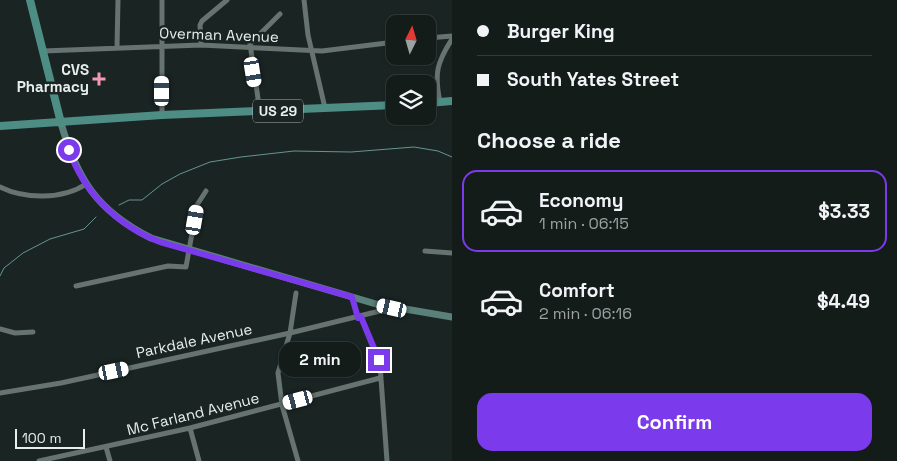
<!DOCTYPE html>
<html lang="en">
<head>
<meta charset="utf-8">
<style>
  body { margin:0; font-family:"Space Grotesk",sans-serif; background:#212927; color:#f1f3f6; height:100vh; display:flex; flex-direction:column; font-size:19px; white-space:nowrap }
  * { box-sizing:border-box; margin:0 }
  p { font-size:16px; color:#9da1a2 }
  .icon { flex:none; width:28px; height:28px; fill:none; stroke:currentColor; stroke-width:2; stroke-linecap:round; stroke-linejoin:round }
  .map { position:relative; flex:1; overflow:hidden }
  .drawer { display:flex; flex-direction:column; background:#141c1a; width:445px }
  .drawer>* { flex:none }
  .guide { display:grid; align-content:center; height:110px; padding:0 25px; background:#141c1a }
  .needle { width:32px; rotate:5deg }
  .buttons { position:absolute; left:386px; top:15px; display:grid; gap:10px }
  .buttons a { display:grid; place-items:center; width:50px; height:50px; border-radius:10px; background:#141c1a; box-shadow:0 1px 4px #0004,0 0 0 1px #333a39; font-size:25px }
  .scale { position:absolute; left:15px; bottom:12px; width:70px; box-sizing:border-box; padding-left:5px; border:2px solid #e7eeec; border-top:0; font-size:14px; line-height:18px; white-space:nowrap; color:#e7eeec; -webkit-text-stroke:4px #1a2523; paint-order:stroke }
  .end { position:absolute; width:22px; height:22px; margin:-11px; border:6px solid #7c3aed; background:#fff; box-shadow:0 0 0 2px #fff }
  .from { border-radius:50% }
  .bubble { position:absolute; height:35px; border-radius:15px; background:#141c1a; box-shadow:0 1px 4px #0004,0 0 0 1px #333a39; font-size:16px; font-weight:700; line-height:35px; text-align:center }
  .car { position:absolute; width:15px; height:30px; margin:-15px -8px; border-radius:6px; box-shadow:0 0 4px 1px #0007; background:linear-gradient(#fff 24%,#345 0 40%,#fff 0 76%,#345 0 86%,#fff 0) }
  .guide b { display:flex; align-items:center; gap:18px; height:48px; font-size:19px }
  .guide b+b { border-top:1px solid #333a39 }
  .guide i { width:12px; height:12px; background:#f1f3f6 }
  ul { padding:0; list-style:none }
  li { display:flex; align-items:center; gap:15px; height:82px; margin:0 10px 8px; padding:0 15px; border:2px solid transparent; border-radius:15px }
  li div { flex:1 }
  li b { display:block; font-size:19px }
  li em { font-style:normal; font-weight:700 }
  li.selected { border-color:#7c3aed }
  li>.icon { width:45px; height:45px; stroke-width:1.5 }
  h2 { padding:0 25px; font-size:22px; line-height:60px }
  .button { display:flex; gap:10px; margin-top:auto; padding:10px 25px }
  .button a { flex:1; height:58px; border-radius:15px; background:#7c3aed; color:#fff; font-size:20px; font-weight:700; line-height:58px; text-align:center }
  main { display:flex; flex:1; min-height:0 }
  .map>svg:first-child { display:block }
</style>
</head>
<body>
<main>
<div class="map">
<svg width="452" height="461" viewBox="0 0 452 461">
  <rect width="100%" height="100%" fill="#1a2523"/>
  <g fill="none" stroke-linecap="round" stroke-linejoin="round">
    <path stroke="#65968e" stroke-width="1" d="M 119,205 L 129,200 L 142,200 L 162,184 L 180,174 L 210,162 L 241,157 L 294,151 L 351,152 L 414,147 L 438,151 L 452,157
      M 0,276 L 4,268 L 23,253 L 50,239 L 84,229 L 96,217"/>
    <path stroke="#667370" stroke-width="5" d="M 304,0 L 308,35 L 325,108
      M 428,38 L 452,36
      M 201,45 L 200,25 L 202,21 L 227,0
      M 117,47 L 118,0
      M 43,51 L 201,45 L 322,51 L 395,42
      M 440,102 C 434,74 437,62 452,39
      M 260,112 L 250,44 L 280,14
      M 162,115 L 162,0
      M 0,187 C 24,199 63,200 86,184
      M 425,251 L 452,253
      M 76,286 L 168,266 L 186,267 L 197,205 L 206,191
      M 296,293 L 290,333 L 278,373 L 282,405 L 298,461
      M 352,297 L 358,318
      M 361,317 L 380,365 L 387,461
      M 0,329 L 15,333 L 33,332
      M 0,393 L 61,383 L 290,333 L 392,308
      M 190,428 L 199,461
      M 106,447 L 110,461
      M 39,461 L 190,428 L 380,378"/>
    <path stroke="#5a8079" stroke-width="7" d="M 61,123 C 77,179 97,211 151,238 L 376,304 L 452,317"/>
    <path stroke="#4d8d83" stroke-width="8" d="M 30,0 L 61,123
      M 428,103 L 452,101
      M 0,126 L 162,115 L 395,105"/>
  </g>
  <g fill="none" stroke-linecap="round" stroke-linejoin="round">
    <path stroke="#7c3aed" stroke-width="6" d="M 69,150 C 84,193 118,226 160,242 L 352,297 L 358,318 L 361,317 L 379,360"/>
  </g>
  <path fill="#f19ab3" stroke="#1a2523" stroke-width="2" d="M96.5 71.5h5v5h5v5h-5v5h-5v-5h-5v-5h5z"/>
  <g text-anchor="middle" stroke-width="5" stroke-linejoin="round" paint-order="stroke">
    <rect fill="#1a2523" stroke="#aab2b0" stroke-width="1" x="253" y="99.5" width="50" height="23" rx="4"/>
    <g font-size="14" font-weight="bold" fill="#e7eeec">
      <text x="278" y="116">US 29</text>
    </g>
    <g font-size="15" fill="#e7eeec" stroke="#1a2523">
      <text transform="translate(219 35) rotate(2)" y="5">Overman Avenue</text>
      <text transform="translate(194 341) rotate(-12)" y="5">Parkdale Avenue</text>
      <text transform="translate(193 414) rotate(-14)" y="5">Mc Farland Avenue</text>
    </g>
    <g font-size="15" font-weight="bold" fill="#e7eeec" stroke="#1a2523" text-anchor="end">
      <text x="89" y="75">CVS<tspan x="89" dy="17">Pharmacy</tspan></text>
    </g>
  </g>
</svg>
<div class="buttons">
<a><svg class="needle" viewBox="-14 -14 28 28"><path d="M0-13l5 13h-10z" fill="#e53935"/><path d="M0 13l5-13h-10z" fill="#9da1a2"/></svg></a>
<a><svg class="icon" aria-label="layers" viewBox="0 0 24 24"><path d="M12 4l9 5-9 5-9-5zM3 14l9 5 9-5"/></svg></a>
</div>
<div class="scale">100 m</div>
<i class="end from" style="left:69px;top:150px"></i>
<i class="end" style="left:379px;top:360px"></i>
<div class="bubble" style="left:279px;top:342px;width:82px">2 min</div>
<i class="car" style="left:253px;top:72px;rotate:171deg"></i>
<i class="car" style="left:162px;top:91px;rotate:0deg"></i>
<i class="car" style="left:195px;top:220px;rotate:10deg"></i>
<i class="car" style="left:392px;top:308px;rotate:283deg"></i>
<i class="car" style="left:114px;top:371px;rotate:78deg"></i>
<i class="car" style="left:298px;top:400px;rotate:255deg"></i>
</div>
<section class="drawer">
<div class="guide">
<b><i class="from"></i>Burger King</b>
<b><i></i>South Yates Street</b>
</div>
<h2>Choose a ride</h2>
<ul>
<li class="selected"><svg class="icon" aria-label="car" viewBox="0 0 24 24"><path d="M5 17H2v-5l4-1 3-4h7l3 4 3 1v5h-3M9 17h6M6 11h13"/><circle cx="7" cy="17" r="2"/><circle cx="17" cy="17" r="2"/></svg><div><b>Economy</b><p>1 min · 06:15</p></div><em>$3.33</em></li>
<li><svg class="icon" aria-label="car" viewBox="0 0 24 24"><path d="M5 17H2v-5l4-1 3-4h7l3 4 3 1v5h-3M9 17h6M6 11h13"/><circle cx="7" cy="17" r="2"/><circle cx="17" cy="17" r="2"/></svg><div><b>Comfort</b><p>2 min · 06:16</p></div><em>$4.49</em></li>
</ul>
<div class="button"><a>Confirm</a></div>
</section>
</main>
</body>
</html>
